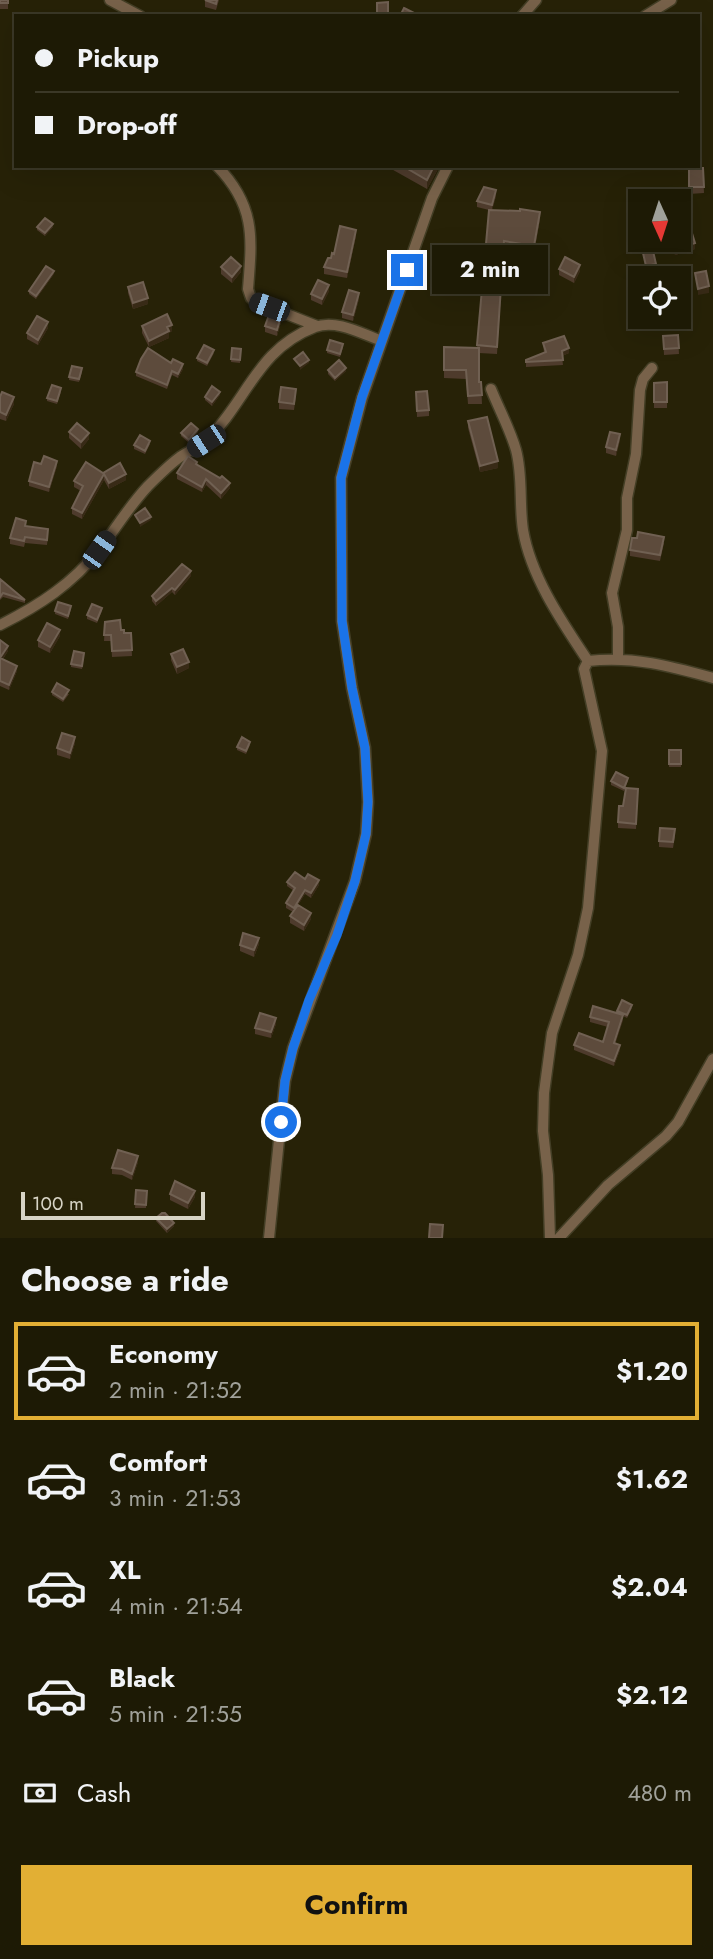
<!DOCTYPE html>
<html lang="en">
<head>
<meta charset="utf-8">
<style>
  body { margin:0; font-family:Jost,sans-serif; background:#2a2713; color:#f1f3f6; height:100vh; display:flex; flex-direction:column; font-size:26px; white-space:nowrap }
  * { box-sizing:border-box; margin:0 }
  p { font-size:23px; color:#a0a19a }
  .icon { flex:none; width:38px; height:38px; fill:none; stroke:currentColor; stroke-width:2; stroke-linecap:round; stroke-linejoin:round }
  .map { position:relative; height:1238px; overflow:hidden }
  .sheet { display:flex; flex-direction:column; background:#1d1a05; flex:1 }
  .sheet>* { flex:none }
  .top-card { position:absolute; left:14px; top:14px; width:686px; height:154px; border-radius:0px; box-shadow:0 7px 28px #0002,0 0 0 2px #3b3827; display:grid; align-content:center; height:154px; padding:0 21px; background:#1d1a05 }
  .needle { width:46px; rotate:177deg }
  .tools { position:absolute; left:628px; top:189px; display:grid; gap:14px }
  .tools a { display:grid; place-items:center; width:63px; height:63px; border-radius:0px; background:#1d1a05; box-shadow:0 7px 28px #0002,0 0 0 2px #3b3827; font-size:35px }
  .scale { position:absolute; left:21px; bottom:18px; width:184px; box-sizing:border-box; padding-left:7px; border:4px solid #d7d4c5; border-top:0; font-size:19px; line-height:24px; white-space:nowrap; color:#d7d4c5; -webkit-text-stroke:5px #272207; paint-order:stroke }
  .end { position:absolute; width:32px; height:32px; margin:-16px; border:9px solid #1a73e8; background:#fff; box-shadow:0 0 0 4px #fff }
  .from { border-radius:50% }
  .bubble { position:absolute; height:49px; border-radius:0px; background:#1d1a05; box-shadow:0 7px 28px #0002,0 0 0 2px #3b3827; font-size:23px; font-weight:700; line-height:49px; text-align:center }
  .car { position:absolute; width:21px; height:42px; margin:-21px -10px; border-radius:9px; box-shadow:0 0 5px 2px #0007; background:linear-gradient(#222 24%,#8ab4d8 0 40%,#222 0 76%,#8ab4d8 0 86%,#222 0) }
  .top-card b { display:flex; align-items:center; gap:24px; height:66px; font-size:26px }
  .top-card b+b { border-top:2px solid #3b3827 }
  .top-card i { width:18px; height:18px; background:#f1f3f6 }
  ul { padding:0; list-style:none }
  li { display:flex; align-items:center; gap:21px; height:98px; margin:0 14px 10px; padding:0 7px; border:4px solid transparent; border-radius:0px }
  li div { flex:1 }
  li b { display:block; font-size:26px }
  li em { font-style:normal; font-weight:700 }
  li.on { border-color:#e2af34 }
  li>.icon { width:63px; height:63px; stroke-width:1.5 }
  h2 { padding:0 21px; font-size:32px; line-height:84px }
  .pay { display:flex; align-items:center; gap:18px; height:77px; padding:0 21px; font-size:26px }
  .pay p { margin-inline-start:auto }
  .action { display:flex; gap:14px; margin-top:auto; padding:14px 21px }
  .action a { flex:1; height:80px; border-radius:0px; background:#e2af34; color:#111; font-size:28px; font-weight:700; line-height:80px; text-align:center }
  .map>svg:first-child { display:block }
</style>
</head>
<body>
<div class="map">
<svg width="713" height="1238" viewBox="0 0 713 1238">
  <rect width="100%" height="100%" fill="#272207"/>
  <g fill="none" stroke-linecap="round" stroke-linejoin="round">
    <defs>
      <path id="street" d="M 110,0 L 140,16
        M 522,16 L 536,0
        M 645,16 L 671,0
        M 217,166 C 256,206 252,238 248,289 L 251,298 L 256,302 L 317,326
        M 491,389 C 499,409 510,429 516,450 C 523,476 519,504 523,530 C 531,577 562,622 588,661 L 584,669 L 602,751 L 588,908 L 578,955 L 552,1033 L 544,1093 L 543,1131 L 548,1175 L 550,1238
        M 0,625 C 40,605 72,584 100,549 C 116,528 130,505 148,486 C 158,476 169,465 180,457 C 189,451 199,447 207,440 C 247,401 257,349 315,327 C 337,319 362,334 382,341
        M 618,660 L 618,627 L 612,593 L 627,530 L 627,498 L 636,454 L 640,390 L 643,379 L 652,368
        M 588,661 C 633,656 670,666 713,678
        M 269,1238 L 285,1081 L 293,1048 L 355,881 L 366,834 L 368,802 L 365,748 L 352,688 L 342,621 L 341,478 L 362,398 L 432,198 L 448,166
        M 559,1238 L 608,1185 L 666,1136 L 678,1122 L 713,1059"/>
    </defs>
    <use href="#street" stroke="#433e25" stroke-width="13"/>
    <use href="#street" stroke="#78624a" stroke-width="10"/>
  </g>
  <path fill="#4e3b2c" d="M 0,0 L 8,0 L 8,9 L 0,9 Z
    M 205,0 L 219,0 L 216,10 L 205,7 Z
    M 386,166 L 438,166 L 438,169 L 427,189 Z
    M 689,168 L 703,168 L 704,193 L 689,194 Z
    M 496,196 L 492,210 L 540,219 L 534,253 L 504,248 L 497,354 L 479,353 L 479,382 L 481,382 L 482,404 L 468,404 L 466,379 L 444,378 L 444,347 L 477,348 L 489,210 L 477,207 L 477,201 Z
    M 37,227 L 53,227 L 45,236 L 37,230 Z
    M 356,236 L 347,278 L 324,274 L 324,267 L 331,258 Z
    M 671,240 L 679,240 L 695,249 L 675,255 Z
    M 221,267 L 241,272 L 232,283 L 221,274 Z
    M 559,269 L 580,271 L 574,283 L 559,275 Z
    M 54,274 L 36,299 L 29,294 L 29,291 Z
    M 128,287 L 148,304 L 133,309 L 128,293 Z
    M 329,291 L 322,305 L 311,300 L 311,294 Z
    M 359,299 L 353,321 L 342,318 L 342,312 Z
    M 281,322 L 277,336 L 265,332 L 265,326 Z
    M 142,326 L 172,331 L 169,333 L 169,338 L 149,347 L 142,333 Z
    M 48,328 L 38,345 L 27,339 L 27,333 Z
    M 678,335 L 679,354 L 664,355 L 663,336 Z
    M 543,343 L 569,353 L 562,356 L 563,365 L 526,367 L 526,360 L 544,353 Z
    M 343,347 L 340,357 L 327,353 L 327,350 Z
    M 232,348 L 241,349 L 240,363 L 231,362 Z
    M 214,353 L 207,366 L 197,361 L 197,358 Z
    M 171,363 L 183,369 L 178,378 L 172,375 L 167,389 L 136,376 L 136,372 Z
    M 328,370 L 346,371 L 335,381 L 328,374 Z
    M 82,372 L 79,382 L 69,380 L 69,377 Z
    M 667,382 L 667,408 L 654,408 L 654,383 Z
    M 61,392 L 57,404 L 47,401 L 47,398 Z
    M 416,392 L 429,410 L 429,416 L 417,417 Z
    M 220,395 L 212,406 L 205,400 L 205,397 Z
    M 296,395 L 294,410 L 279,409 L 279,402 Z
    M 0,397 L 14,404 L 6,421 L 0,419 Z
    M 468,421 L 498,468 L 480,472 L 468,428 Z
    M 69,432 L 89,439 L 81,449 L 69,438 Z
    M 198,432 L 189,443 L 181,436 L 181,433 Z
    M 620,440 L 616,456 L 606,453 L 606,447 Z
    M 150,444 L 145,454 L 134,449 L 134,445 Z
    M 41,464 L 57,466 L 49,492 L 29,486 L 29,481 Z
    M 197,465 L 220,478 L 230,488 L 221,499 L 206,485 L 202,492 L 177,479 L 177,473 Z
    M 103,473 L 126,480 L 109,489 L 104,480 L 82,519 L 72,514 L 72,508 L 81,491 L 74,487 L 74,481 Z
    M 26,526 L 48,534 L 47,545 L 25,543 L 24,547 L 10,544 L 10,538 Z
    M 664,543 L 660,561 L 630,556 L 630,550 Z
    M 191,576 L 175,595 L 172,592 L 156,606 L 152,601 L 152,596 Z
    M 0,579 L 25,600 L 25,603 L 3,597 L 0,600 Z
    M 71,609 L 68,619 L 55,614 L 55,611 Z
    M 102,611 L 97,623 L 87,619 L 87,615 Z
    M 105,622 L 121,630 L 124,633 L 131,633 L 132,656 L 112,657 L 111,641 L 104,641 Z
    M 60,636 L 50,653 L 38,647 L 38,640 Z
    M 0,640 L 8,651 L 3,659 L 17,671 L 9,690 L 0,686 Z
    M 171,654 L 189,668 L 177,674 L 171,660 Z
    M 84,656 L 82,669 L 71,667 L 71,664 Z
    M 52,692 L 69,694 L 63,702 L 52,695 Z
    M 75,743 L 70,759 L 57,755 L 57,748 Z
    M 250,745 L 246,754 L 237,750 L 237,747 Z
    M 669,750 L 681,750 L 681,767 L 669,767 Z
    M 611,781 L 628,781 L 624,791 L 611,785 Z
    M 638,789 L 636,829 L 618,828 L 618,822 L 623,806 Z
    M 675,836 L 673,848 L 659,847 L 659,841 Z
    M 305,879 L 319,885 L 311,898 L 305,894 L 298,905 L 311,919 L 304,931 L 290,923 L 290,916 L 293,912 L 286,908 L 286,903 L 294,891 L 287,886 L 287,882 Z
    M 259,944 L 254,957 L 240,951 L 240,945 Z
    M 632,1008 L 627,1018 L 623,1016 L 623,1020 L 615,1044 L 620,1050 L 614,1066 L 574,1050 L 574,1045 L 603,1042 L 608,1027 L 590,1022 L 590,1017 L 617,1014 L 617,1011 Z
    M 276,1024 L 271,1038 L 255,1034 L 255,1028 Z
    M 138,1162 L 132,1180 L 122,1175 L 112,1174 L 112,1168 Z
    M 136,1190 L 147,1191 L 146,1208 L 135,1208 Z
    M 170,1194 L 195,1197 L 188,1209 L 170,1200 Z
    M 156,1218 L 174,1226 L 167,1233 L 156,1221 Z"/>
  <path fill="#382a16" d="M 434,166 L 438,166 L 438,169 L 427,189 L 427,180 Z
    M 496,190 L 496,196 L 492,211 L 492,205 Z
    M 540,212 L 540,219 L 534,253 L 534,246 Z
    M 53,224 L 53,227 L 45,236 L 45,233 Z
    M 356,230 L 356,236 L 347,278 L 347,272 Z
    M 695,243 L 695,249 L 675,255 L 675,249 Z
    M 656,264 L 656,267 L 646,269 L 646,266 Z
    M 580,265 L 580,271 L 574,283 L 574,277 Z
    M 241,266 L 241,272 L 232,283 L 232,277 Z
    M 54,271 L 54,274 L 36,299 L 36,296 Z
    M 329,285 L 329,291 L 322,305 L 322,299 Z
    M 709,286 L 709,293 L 698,295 L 698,289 Z
    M 359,293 L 359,299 L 353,321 L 353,315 Z
    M 148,298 L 148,304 L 133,309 L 133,303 Z
    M 281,316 L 281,322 L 277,336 L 277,330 Z
    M 48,322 L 48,328 L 38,345 L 38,340 Z
    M 172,325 L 172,331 L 169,333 L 169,338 L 149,347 L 149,341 L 167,327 Z
    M 569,348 L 569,353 L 562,356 L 562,351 Z
    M 309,360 L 309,363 L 300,370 L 300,366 Z
    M 183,364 L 183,369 L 178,378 L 178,374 Z
    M 346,368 L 346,371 L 335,381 L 335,378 Z
    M 220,392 L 220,395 L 212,406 L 212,402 Z
    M 14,397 L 14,404 L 6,421 L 6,415 Z
    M 198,429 L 198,432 L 189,443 L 189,440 Z
    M 89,433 L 89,439 L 81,449 L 81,442 Z
    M 620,434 L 620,440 L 616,456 L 616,450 Z
    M 57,461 L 57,466 L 49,492 L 49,487 Z
    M 498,461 L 498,468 L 480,472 L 480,466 Z
    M 104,474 L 104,480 L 82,519 L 82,513 Z
    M 126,474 L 126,480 L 109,489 L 109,483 Z
    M 206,479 L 206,485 L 202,492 L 202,487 Z
    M 230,483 L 230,488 L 221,499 L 221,493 Z
    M 151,517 L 151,520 L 140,527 L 140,523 Z
    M 191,571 L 191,576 L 175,595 L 175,590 Z
    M 172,588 L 172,592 L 156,606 L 156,601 Z
    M 60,630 L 60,636 L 50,653 L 50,647 Z
    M 8,646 L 8,651 L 0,663 L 0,658 Z
    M 189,662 L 189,668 L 177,674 L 177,667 Z
    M 17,666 L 17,671 L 9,690 L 9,685 Z
    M 75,737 L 75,743 L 70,759 L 70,753 Z
    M 319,880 L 319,885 L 311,898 L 311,893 Z
    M 305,890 L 305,894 L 294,912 L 294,908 Z
    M 311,913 L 311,919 L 304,931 L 304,925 Z
    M 259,938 L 259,944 L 254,957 L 254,950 Z
    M 623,1015 L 623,1020 L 614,1048 L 614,1043 Z
    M 276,1018 L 276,1024 L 271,1038 L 271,1032 Z
    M 620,1045 L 620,1050 L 614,1066 L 614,1061 Z
    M 138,1156 L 138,1162 L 132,1180 L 132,1174 Z
    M 195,1191 L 195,1197 L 188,1209 L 188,1203 Z
    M 174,1223 L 174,1226 L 167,1233 L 167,1229 Z"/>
  <path fill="#5d4b3c" stroke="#706052" stroke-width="2" d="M 0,0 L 8,0 L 8,3 L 0,3 Z
    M 205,0 L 217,0 L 216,4 Z
    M 388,2 L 388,15 L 377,15 L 377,3 Z
    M 404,8 L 414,13 L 412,16 L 400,16 Z
    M 403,166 L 434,166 L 427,180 Z
    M 689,168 L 703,168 L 704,187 L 689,187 Z
    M 484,187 L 496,190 L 492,205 L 477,201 Z
    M 520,209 L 540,212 L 534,246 L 504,241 L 497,347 L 477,345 L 489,210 L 520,211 Z
    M 45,218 L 53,224 L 45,233 L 37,227 Z
    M 340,226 L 356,230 L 347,272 L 324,267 L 328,258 L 331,258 L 332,253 L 334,254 Z
    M 691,230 L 695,243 L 675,249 L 672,240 L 679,240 L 679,234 Z
    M 653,251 L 656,264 L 646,266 L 643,253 Z
    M 231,257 L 241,266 L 232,277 L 221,267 Z
    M 565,257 L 580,265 L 574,277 L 559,269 Z
    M 46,266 L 54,271 L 36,296 L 29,291 Z
    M 706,271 L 709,286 L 698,289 L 695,273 Z
    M 318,280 L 329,285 L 322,299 L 311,294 Z
    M 143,282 L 148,298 L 133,303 L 128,287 Z
    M 349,290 L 359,293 L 353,315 L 342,312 Z
    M 270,312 L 281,316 L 277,330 L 265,326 Z
    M 167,314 L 172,325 L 167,327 L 169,331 L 149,341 L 142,326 Z
    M 37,316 L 48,322 L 38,340 L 27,333 Z
    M 678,335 L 679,348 L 664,349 L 663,336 Z
    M 564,336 L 569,348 L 562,351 L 563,360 L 526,362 L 526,360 L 546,352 L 543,343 Z
    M 330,340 L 343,344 L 340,354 L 327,350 Z
    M 204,345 L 214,350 L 207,363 L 197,358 Z
    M 444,347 L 479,348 L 479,382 L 481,382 L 482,395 L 468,396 L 466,370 L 444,370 Z
    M 148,348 L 171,363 L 173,359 L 183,364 L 178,374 L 172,371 L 167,385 L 136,372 L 141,359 Z
    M 232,348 L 241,349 L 240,360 L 231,359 Z
    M 303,352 L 309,360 L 300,366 L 294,359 Z
    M 339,360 L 346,368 L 335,378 L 328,370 Z
    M 72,366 L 82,368 L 79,379 L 69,377 Z
    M 667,382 L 667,402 L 654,402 L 654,383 Z
    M 52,385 L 61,388 L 57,401 L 47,398 Z
    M 212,386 L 220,392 L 212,402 L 205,397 Z
    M 281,387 L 296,389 L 294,404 L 279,402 Z
    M 427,391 L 429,410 L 417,411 L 416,392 Z
    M 2,392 L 14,397 L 6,415 L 0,412 L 0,397 Z
    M 487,417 L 498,461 L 480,466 L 468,421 Z
    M 77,423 L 89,433 L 81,442 L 69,432 Z
    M 191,423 L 198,429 L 189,440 L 181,433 Z
    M 610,432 L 620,434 L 616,450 L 606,447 Z
    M 140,435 L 150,441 L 145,451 L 134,445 Z
    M 44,456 L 57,461 L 49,487 L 29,481 L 34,462 L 41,464 Z
    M 188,456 L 197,462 L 196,464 L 220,478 L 222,476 L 230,483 L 221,493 L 206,479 L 202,487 L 177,473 Z
    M 86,462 L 103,473 L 120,463 L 126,474 L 109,483 L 104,474 L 82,513 L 72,508 L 83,486 L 74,481 Z
    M 145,508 L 151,517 L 140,523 L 135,515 Z
    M 16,518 L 26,521 L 25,526 L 48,529 L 47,540 L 25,537 L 24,541 L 10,538 Z
    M 638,532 L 664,537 L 660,555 L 630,550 L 632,538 L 637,538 Z
    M 182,564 L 191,571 L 175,590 L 172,588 L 156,601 L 152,596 Z
    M 0,579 L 25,600 L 3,593 L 0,597 Z
    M 58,602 L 71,606 L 68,616 L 55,611 Z
    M 92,604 L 102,608 L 97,620 L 87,615 Z
    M 120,620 L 121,630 L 124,630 L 124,633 L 131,633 L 132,650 L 112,651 L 111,635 L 104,635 L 105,622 Z
    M 47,623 L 60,630 L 50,647 L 38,640 Z
    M 0,640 L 8,646 L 0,658 L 17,666 L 9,685 L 0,681 Z
    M 183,649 L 189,662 L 177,667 L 171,654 Z
    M 74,651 L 84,653 L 82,666 L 71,664 Z
    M 57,683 L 69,690 L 63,699 L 52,692 Z
    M 62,733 L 75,737 L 70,753 L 57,748 Z
    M 242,737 L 250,742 L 246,751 L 237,747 Z
    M 669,750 L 681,750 L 681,764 L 669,764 Z
    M 616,772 L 628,778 L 624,788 L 611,781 Z
    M 626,788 L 638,789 L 636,824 L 618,822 L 619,806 L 623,806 Z
    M 660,828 L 675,829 L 673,842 L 659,841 Z
    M 295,872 L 305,879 L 308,874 L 319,880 L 311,893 L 305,890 L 294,908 L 286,903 L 295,888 L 287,882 Z
    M 298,905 L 311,913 L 304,925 L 290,916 Z
    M 243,933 L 259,938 L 254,950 L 240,945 Z
    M 622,1000 L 632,1005 L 627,1015 L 617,1011 Z
    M 593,1006 L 623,1015 L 614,1043 L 620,1045 L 614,1061 L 574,1045 L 579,1033 L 603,1042 L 609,1022 L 590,1017 Z
    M 260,1013 L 276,1018 L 271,1032 L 255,1028 Z
    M 118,1150 L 138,1156 L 132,1174 L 122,1169 L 112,1168 Z
    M 175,1181 L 195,1191 L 188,1203 L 170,1194 Z
    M 136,1190 L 147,1191 L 146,1205 L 135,1204 Z
    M 162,1213 L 165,1213 L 174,1223 L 167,1229 L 156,1218 Z
    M 430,1224 L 443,1225 L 442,1238 L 429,1238 Z"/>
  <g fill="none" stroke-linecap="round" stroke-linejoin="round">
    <path stroke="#1a73e8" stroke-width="9" d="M 281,1122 L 285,1081 L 293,1048 L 309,1000 L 337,935 L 355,881 L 366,834 L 368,802 L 365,748 L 352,688 L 342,621 L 341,478 L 362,397 L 407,270"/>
  </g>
</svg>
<div class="tools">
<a><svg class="needle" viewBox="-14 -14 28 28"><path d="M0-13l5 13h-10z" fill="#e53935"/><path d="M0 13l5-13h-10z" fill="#a0a19a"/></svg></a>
<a><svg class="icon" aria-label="locate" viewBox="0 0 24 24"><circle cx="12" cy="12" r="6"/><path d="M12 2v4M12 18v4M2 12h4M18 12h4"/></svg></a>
</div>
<div class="scale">100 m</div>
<i class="end from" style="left:281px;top:1122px"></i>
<i class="end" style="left:407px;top:270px"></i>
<div class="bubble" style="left:432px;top:245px;width:116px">2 min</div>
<i class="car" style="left:269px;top:307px;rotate:290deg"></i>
<i class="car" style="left:206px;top:441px;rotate:237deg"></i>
<i class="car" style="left:99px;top:550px;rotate:35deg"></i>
<div class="top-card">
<b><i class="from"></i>Pickup</b>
<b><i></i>Drop-off</b>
</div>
</div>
<section class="sheet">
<h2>Choose a ride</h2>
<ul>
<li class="on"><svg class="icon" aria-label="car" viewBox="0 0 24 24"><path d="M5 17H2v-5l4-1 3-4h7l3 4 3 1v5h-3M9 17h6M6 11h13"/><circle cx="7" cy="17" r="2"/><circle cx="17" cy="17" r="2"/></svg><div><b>Economy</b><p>2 min · 21:52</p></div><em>$1.20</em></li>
<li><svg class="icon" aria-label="car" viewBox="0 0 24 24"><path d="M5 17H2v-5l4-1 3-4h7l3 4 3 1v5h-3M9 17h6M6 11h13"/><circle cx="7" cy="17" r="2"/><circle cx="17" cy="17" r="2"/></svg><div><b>Comfort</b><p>3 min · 21:53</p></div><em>$1.62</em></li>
<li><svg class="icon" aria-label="car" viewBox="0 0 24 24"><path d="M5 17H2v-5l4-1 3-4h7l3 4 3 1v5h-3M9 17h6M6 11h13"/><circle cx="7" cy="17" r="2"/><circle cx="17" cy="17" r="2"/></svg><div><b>XL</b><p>4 min · 21:54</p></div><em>$2.04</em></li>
<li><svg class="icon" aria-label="car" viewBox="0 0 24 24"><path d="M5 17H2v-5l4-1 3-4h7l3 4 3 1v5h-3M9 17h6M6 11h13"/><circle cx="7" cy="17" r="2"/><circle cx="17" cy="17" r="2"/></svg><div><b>Black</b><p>5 min · 21:55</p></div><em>$2.12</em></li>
</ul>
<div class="pay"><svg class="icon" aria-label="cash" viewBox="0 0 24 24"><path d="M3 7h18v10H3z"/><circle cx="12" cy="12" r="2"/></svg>Cash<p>480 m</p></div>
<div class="action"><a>Confirm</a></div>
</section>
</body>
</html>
